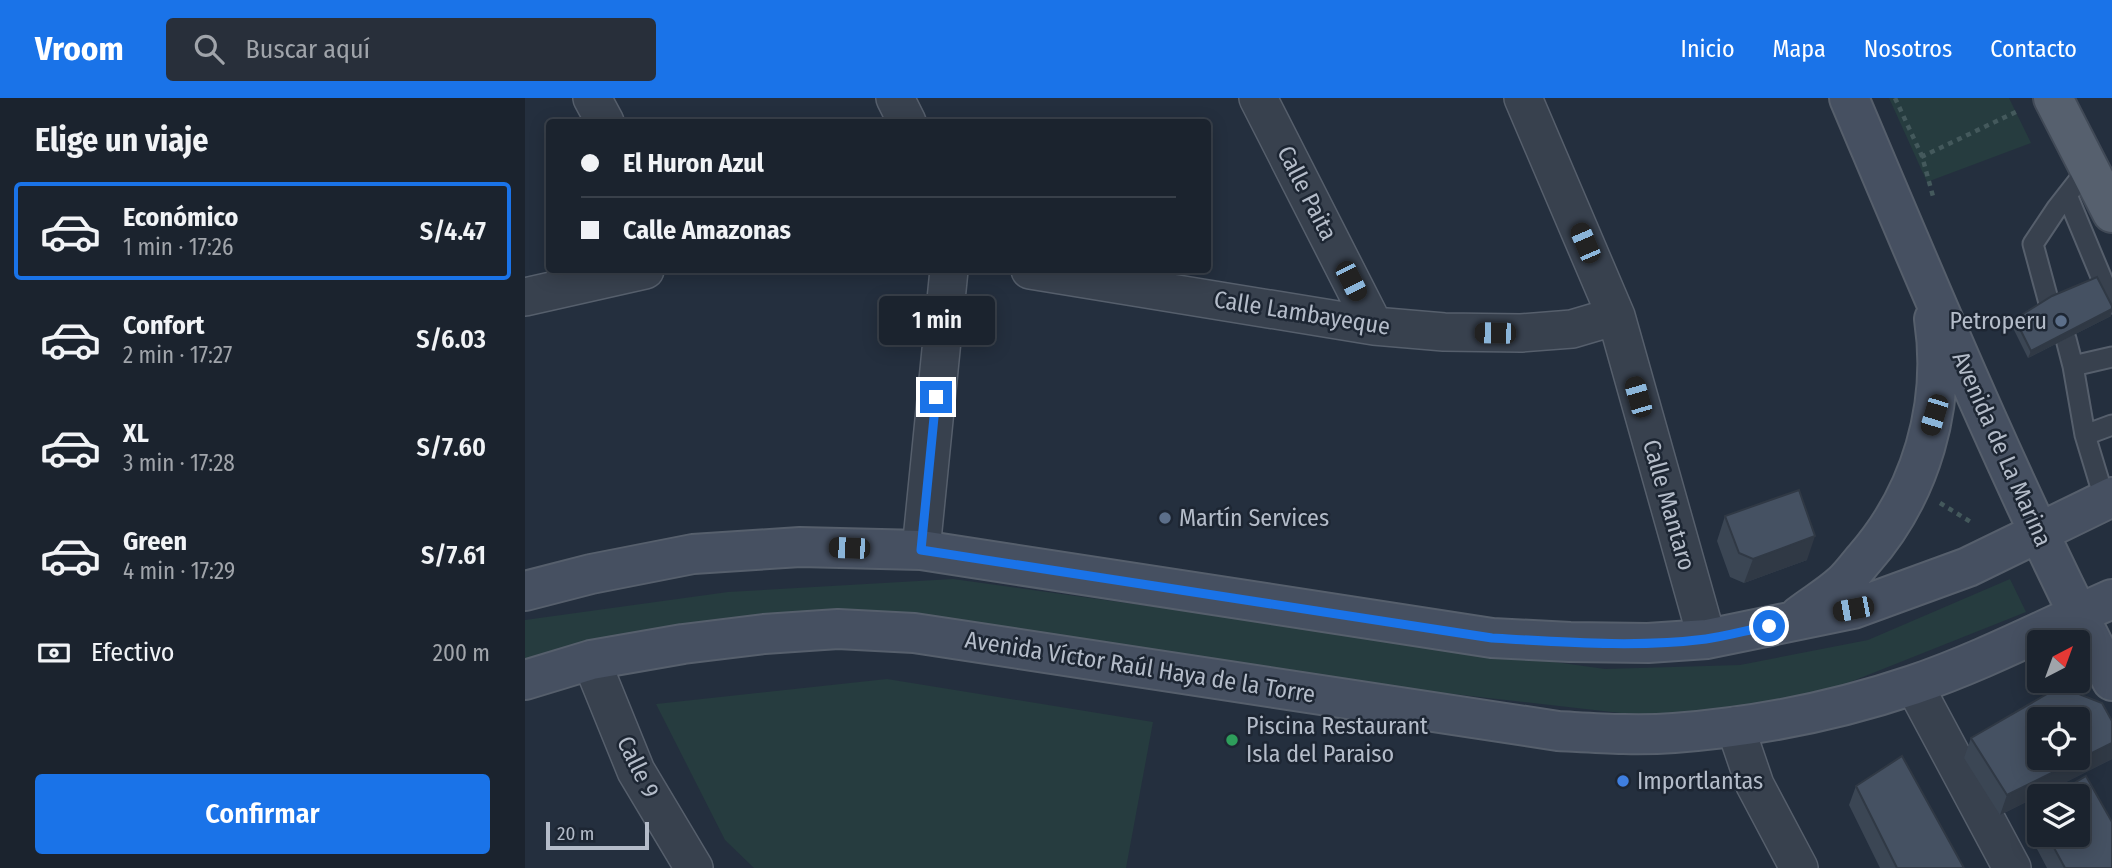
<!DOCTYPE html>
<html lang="es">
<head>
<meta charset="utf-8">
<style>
  body { margin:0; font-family:"Fira Sans Condensed",sans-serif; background:#282f3a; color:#f1f3f6; height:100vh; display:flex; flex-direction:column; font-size:26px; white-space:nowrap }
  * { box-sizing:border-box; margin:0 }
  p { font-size:23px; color:#a0a4aa }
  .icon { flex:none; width:38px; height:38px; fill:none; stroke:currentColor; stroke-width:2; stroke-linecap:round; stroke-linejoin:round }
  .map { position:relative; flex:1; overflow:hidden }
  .drawer { display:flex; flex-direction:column; background:#1b232e; width:525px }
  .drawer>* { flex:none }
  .banner { position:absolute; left:21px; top:21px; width:665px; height:154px; border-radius:7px; box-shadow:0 4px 18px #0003,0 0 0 2px #39404a; display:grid; align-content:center; height:154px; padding:0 35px; background:#1b232e }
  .needle { width:46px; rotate:41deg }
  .tools { position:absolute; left:1502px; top:532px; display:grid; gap:14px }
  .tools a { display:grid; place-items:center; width:63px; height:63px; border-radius:7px; background:#1b232e; box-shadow:0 4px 18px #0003,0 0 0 2px #39404a; font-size:35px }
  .scale { position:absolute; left:21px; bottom:18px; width:103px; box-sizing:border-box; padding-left:7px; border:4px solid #b4bcc9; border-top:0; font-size:19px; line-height:24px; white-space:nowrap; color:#b4bcc9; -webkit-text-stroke:5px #1d2633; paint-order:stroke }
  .end { position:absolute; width:32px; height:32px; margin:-16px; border:9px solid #1a73e8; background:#fff; box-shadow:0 0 0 4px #fff }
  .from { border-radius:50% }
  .bubble { position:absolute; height:49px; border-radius:7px; background:#1b232e; box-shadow:0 4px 18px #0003,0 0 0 2px #39404a; font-size:23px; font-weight:600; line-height:49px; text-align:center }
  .car { position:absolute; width:21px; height:42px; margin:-21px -10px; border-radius:9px; box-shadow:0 0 5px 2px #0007; background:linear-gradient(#222 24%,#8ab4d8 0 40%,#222 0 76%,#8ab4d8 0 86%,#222 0) }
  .banner b { display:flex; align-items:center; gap:24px; height:66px; font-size:26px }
  .banner b+b { border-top:2px solid #39404a }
  .banner i { width:18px; height:18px; background:#f1f3f6 }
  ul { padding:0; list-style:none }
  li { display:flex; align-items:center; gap:21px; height:98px; margin:0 14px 10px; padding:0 21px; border:4px solid transparent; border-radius:7px }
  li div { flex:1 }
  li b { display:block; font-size:26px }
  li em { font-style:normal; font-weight:600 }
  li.active { border-color:#1a73e8 }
  li>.icon { width:63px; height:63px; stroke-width:1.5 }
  h2 { padding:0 35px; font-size:32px; line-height:84px }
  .pay { display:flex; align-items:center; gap:18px; height:77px; padding:0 35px; font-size:26px }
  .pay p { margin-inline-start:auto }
  .cta { display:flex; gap:14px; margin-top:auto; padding:14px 35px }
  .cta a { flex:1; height:80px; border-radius:7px; background:#1a73e8; color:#fff; font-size:28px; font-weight:600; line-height:80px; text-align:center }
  header { display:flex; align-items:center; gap:42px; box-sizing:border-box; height:98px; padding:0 35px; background:#1a73e8; color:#fff }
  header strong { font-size:33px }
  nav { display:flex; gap:38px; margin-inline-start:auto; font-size:24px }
  .search { width:490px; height:63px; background:#282f3a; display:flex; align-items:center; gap:18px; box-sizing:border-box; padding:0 24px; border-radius:7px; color:#a0a4aa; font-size:26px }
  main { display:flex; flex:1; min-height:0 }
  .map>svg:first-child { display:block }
</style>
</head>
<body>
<header>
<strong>Vroom</strong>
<div class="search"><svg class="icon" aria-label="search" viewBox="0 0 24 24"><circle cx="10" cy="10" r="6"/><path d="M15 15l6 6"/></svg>Buscar aquí</div>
<nav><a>Inicio</a><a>Mapa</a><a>Nosotros</a><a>Contacto</a></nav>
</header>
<main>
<section class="drawer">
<h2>Elige un viaje</h2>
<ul>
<li class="active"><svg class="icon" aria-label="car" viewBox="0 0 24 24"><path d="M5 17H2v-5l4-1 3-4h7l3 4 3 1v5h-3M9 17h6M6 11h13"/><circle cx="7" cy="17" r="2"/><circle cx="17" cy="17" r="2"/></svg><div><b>Económico</b><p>1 min · 17:26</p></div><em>S/4.47</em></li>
<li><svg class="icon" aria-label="car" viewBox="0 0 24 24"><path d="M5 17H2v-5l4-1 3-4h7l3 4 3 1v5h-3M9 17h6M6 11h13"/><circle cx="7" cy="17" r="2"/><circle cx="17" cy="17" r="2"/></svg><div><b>Confort</b><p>2 min · 17:27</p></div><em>S/6.03</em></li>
<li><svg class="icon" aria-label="car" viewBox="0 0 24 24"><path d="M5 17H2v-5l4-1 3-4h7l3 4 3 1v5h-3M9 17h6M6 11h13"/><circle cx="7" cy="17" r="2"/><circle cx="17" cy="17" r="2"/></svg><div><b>XL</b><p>3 min · 17:28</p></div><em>S/7.60</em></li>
<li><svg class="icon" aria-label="car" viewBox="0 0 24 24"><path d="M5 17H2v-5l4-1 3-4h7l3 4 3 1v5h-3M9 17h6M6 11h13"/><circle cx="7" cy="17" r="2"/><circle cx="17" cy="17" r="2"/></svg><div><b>Green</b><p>4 min · 17:29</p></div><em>S/7.61</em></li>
</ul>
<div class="pay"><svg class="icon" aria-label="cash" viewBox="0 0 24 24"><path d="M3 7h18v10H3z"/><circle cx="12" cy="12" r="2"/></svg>Efectivo<p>200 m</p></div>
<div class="cta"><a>Confirmar</a></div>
</section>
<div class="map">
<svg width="1587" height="770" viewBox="0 0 1587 770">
  <rect width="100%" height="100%" fill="#242f3e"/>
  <path fill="#263c3f" d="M 1364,0 L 1484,0 L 1506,45 L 1402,84 Z
    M 428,481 L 1080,571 L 1215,567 L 1343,542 L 1485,481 L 1501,514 L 1270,606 L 1113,617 L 874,590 L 476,531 L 0,575 L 0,522 L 203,494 Z
    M 362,581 L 628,624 L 601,770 L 229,770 L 200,742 L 131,606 Z"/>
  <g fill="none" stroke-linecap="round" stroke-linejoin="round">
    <defs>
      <path id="service" d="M 1542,97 L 1587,205
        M 1524,205 L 1508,146 L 1532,110 L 1564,69
        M 1541,241 L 1548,268 L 1587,259
        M 1548,268 L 1560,337 L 1580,403
        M 1560,337 L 1587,327"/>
      <path id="minor" d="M 67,0 L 80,24
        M 370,0 L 382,24
        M 733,0 L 849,228
        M 998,0 L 1091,218 L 1182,541
        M 505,172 L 849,228 L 919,234 L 996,235 L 1047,231 L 1091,218
        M 0,199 L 120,172
        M 396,452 L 424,172
        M 66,562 L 111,673 L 169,770
        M 1389,587 L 1487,770
        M 1210,628 L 1230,687 L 1274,770"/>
      <path id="secondary" d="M 1324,0 C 1407,196 1489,394 1587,583
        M 0,493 L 66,476 L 168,456 L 275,449 L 396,452 L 967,540 L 1045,544 L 1123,545 L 1182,541 L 1328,511 L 1443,469 L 1587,399
        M 1274,518 C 1288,507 1304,498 1317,486 C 1325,479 1332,469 1339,461 C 1396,396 1422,307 1409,221
        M 0,582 L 66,562 L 158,546 L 239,536 L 313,531 L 389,535 L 1033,633 C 1071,635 1110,638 1149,635 C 1230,629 1311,613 1388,587 C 1456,564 1521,530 1587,501"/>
      <path id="primary" d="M 1528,0 L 1587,115"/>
    </defs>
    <use href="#service" stroke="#565f6c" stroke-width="23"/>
    <use href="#minor" stroke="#565f6c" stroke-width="40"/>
    <use href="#secondary" stroke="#565f6c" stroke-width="42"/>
    <use href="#primary" stroke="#414a57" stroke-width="42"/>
    <path stroke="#44595c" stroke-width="4.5" stroke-dasharray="5 5" stroke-linecap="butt" d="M 1370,0 L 1397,58 L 1409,102
      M 1396,59 L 1495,12
      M 1415,405 L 1449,426"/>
    <use href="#service" stroke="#38414e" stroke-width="19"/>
    <use href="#minor" stroke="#38414e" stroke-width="37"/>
    <use href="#secondary" stroke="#465061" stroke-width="38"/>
    <use href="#primary" stroke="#56606e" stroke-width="38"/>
  </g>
  <path fill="#3b4654" d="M 1587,208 L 1586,218 L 1503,260 L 1487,228 L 1490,221 Z
    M 1200,418 L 1282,462 L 1219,485 L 1205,479 L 1192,443 Z
    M 1587,623 L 1587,661 L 1475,717 L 1439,660 L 1446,640 Z
    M 1331,688 L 1439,770 L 1355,770 L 1324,707 Z
    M 1514,707 L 1514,737 L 1552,737 L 1587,770 L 1522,770 L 1501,730 L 1509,710 Z"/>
  <path fill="#303945" d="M 1587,211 L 1586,218 L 1503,260 L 1506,253 Z
    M 1290,438 L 1282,462 L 1219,485 L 1228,461 Z
    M 1587,645 L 1587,661 L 1475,717 L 1482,697 Z"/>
  <path fill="#455162" stroke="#303945" stroke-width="2" fill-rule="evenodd" d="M 1572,179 L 1587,208 L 1587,211 L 1506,253 L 1490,221 L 1527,198 Z
    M 1274,392 L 1290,438 L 1228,461 L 1214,455 L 1200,418 Z
    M 1522,596 L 1554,596 L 1577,605 L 1587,623 L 1587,645 L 1482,697 L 1446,640 ZM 1514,621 L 1552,621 L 1552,660 L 1514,660 Z
    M 1377,658 L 1439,770 L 1372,770 L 1331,688 Z
    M 1561,678 L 1587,724 L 1587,770 L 1540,770 L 1522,737 L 1552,737 L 1552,698 L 1528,698 Z
    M 1514,707 L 1514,720 L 1509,710 Z"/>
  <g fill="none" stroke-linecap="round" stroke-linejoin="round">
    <path stroke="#1a73e8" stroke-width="9" d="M 411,299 L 396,452 L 967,540 C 1038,544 1111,550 1181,541 C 1202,538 1223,532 1244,528"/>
  </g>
  <g fill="#5c6f8a" stroke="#1d2633" stroke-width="2.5">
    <circle cx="1536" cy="223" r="7"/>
    <circle cx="640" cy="420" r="7"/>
  </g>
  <circle fill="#2e9e5b" stroke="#1d2633" stroke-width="2.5" cx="707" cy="642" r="7"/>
  <circle fill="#3f7fe0" stroke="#1d2633" stroke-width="2.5" cx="1098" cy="683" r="7"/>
  <g text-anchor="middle" stroke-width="5" stroke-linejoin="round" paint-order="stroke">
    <g font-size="24" fill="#b4bcc9" stroke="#1d2633">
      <text transform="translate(782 95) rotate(63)" y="8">Calle Paita</text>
      <text transform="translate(777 215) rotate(9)" y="8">Calle Lambayeque</text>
      <text transform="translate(1477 351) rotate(66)" y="8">Avenida de La Marina</text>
      <text transform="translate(1144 407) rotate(74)" y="8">Calle Mantaro</text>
      <text transform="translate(615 569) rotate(9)" y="8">Avenida Víctor Raúl Haya de la Torre</text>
      <text transform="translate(113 669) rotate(64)" y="8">Calle 9</text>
    </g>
    <g font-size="24" fill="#b4bcc9" stroke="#1d2633" text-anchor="start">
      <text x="1522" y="231" text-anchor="end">Petroperu</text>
      <text x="654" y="428">Martín Services</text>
      <text x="721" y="636">Piscina Restaurant<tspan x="721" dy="28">Isla del Paraiso</tspan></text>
      <text x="1112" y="691">Importlantas</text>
    </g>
  </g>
</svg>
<div class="tools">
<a><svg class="needle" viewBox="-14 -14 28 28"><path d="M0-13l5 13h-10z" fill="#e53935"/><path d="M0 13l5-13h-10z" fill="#a0a4aa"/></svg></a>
<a><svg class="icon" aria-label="locate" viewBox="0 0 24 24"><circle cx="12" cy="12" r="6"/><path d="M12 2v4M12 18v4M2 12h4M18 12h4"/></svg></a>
<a><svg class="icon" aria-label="layers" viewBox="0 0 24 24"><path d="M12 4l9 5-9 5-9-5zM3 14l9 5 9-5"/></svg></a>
</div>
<div class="scale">20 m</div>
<i class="end from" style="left:1244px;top:528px"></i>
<i class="end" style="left:411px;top:299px"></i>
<div class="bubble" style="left:354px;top:198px;width:116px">1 min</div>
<i class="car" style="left:1060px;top:145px;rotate:337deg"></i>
<i class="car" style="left:826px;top:183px;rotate:153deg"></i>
<i class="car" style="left:970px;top:235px;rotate:271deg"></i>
<i class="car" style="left:1113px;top:299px;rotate:344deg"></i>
<i class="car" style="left:1409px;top:317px;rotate:197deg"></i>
<i class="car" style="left:324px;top:450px;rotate:272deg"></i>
<i class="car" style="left:1328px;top:511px;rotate:259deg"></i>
<div class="banner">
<b><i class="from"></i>El Huron Azul</b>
<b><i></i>Calle Amazonas</b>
</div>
</div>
</main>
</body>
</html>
